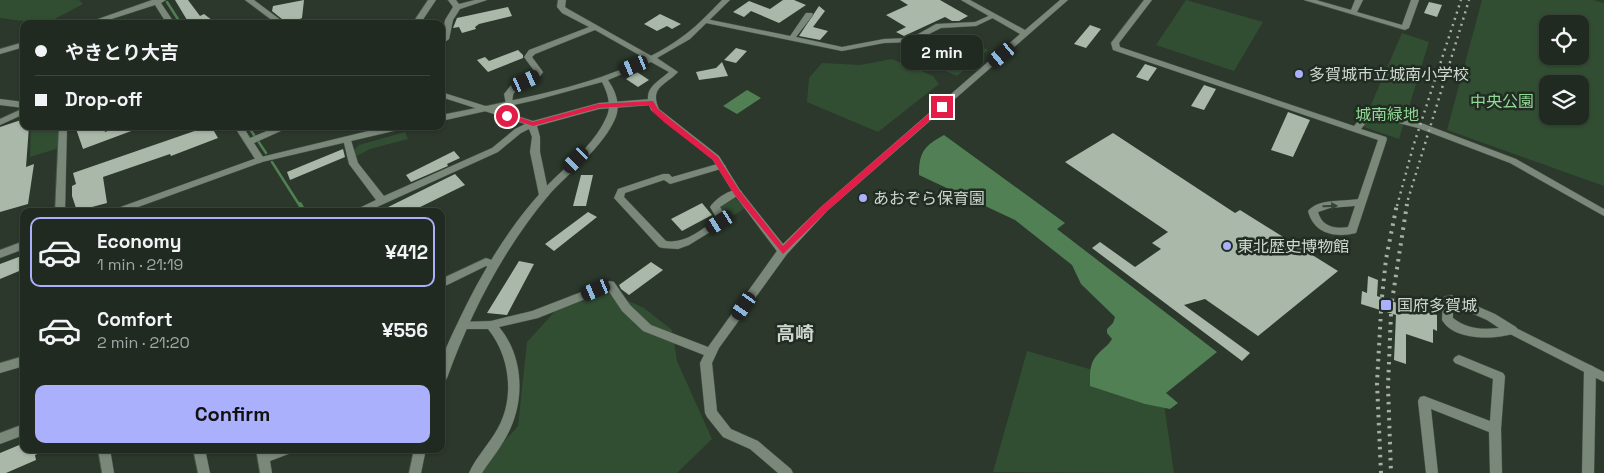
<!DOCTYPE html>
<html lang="en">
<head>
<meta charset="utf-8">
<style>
  body { margin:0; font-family:"Space Grotesk","Noto Sans JP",sans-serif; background:#2d362d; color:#f1f3f6; height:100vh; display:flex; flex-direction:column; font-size:19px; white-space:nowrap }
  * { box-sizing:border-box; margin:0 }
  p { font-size:16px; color:#a2a7a5 }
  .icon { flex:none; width:28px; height:28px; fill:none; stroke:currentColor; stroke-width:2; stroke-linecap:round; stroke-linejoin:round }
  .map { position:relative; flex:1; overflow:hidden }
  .sheet { position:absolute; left:20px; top:208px; width:425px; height:245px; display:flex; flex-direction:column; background:#202a20; border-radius:10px; box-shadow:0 1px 4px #0004,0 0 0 1px #3d463e }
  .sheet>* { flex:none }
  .banner { position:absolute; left:20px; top:20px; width:425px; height:110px; border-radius:10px; box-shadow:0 1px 4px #0004,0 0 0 1px #3d463e; display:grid; align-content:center; height:110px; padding:0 15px; background:#202a20 }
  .tools { position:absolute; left:1539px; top:15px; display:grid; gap:10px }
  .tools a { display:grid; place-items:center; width:50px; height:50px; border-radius:10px; background:#202a20; box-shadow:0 1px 4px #0004,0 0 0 1px #3d463e; font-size:25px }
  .end { position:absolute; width:22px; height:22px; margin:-11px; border:6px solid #e11d48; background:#fff; box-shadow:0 0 0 2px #fff }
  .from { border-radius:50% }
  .bubble { position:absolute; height:35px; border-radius:10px; background:#202a20; box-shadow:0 1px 4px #0004,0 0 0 1px #3d463e; font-size:16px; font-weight:800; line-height:35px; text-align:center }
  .car { position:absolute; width:15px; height:30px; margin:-15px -8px; border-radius:6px; box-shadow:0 0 4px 1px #0007; background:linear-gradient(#222 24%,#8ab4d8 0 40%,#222 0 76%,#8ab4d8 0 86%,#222 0) }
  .banner b { display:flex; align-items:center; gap:18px; height:48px; font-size:19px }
  .banner b+b { border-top:1px solid #3d463e }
  .banner i { width:12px; height:12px; background:#f1f3f6 }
  ul { padding:9px 0 0; list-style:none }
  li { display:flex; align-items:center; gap:15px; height:70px; margin:0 10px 8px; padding:0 5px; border:2px solid transparent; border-radius:10px }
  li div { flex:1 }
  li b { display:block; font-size:19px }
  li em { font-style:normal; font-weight:800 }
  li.on { border-color:#aab0fb }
  li>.icon { width:45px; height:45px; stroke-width:1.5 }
  .primary-button { display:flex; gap:10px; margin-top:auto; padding:10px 15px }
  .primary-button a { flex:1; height:58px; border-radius:10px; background:#aab0fb; color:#111; font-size:20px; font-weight:800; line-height:58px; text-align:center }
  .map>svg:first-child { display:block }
</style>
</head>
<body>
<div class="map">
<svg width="1604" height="473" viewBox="0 0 1604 473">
  <rect width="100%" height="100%" fill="#2b382b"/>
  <path fill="#314e32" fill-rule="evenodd" d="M 0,0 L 79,0 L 83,4 L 45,24 L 0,18 Z
    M 1186,0 L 1263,22 L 1234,71 L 1156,45 Z
    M 1482,0 L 1592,0 L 1604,3 L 1604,186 L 1447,130 ZM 1548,24 L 1580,24 L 1580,56 L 1548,56 ZM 1548,84 L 1580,84 L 1580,116 L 1548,116 Z
    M 1402,33 L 1429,42 L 1399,139 L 1364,127 L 1370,107 Z
    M 960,38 L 988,50 L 957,76 L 927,63 Z
    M 892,59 L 933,76 L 939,84 L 878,132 L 807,102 L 809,78 L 822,63 L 860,65 Z
    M 31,126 L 58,126 L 59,148 L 30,157 Z
    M 405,132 L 408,139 L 370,149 L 357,156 L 354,150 L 359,145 Z
    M 735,197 L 745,208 L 728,219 L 719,208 Z
    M 600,288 L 644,308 L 672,330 L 677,361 L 712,439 L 677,473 L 475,473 L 518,426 L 527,342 L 570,295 Z
    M 1027,351 L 1162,390 L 1174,473 L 993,472 Z"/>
  <path fill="#508053" d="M 747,90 L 761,98 L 737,114 L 723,106 Z
    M 944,135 L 1065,223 L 1057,229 L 1217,352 L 1166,393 L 1178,403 L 1170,409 L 1145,404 L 1090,386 C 1090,374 1089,363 1098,354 C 1103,348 1107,347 1112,339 L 1107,333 L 1107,329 L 1113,323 L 1115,317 L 1081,284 L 1072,265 L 1015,220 L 919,175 C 919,152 924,146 944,135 Z"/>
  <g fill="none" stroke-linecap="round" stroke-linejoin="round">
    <path stroke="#508053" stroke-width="2.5" d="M 167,2 L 181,24
      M 248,126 L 266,153
      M 272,162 L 300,206"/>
    <path stroke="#508053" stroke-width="4" d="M 300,204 L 304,211"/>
  </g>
  <path fill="#a9b8a9" d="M 175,0 L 188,0 L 200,16 L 204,14 L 217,24 L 181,24 L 187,20 Z
    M 304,0 L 302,18 L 288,24 L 272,11 L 273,6 Z
    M 783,0 L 794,0 L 806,5 L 779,23 L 751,11 L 744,17 L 733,12 L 749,1 L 770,9 Z
    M 900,0 L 940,0 L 968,16 L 959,21 L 952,21 L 945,17 L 904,36 L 896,32 L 906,27 L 886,15 L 908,5 Z
    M 1429,2 L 1442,5 L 1437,17 L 1424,13 Z
    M 819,6 L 825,11 L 813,27 L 828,31 L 820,40 L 799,36 Z
    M 508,7 L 512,16 L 479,24 L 475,27 L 476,29 L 462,33 L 459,27 L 453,28 L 457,18 Z
    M 660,14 L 681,24 L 672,29 L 667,26 L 657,31 L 644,24 Z
    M 1090,25 L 1101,29 L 1086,48 L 1074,44 Z
    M 736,48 L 747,51 L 736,63 L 724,60 Z
    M 518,50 L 523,55 L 523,58 L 488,72 L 477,60 L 485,57 L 489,61 Z
    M 722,62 L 728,76 L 699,80 L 696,72 L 716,68 Z
    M 1145,64 L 1157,68 L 1148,81 L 1136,77 Z
    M 637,72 L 649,80 L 638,87 L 626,79 Z
    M 1204,85 L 1216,89 L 1204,110 L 1191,106 Z
    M 1288,112 L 1310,120 L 1293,157 L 1271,150 Z
    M 24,119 L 24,126 L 29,126 L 26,167 L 34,164 L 28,204 L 0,212 L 0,127 Z
    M 75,126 L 103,126 L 105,132 L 121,126 L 142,127 L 83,149 Z
    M 209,126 L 211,126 L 218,138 L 171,156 L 170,154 L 103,177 L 107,203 L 77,211 L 72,196 L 72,186 L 76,184 L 73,173 Z
    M 1113,133 L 1235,213 L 1240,210 L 1338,271 L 1258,336 L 1205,299 L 1184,305 L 1250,353 L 1242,361 L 1092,248 L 1100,242 L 1135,267 L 1161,249 L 1152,243 L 1168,232 L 1065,162 Z
    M 343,149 L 345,157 L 290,180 L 287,172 Z
    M 454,151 L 460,158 L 447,164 L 448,166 L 411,182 L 406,175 Z
    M 455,174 L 465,185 L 412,211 L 380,211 Z
    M 581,175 L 593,175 L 586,206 L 573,206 Z
    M 702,203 L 712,215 L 682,231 L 671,219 Z
    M 588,212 L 597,217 L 554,251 L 545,244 Z
    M 24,255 L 24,269 L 0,279 L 0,264 Z
    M 519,261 L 534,264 L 507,315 L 487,313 Z
    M 651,262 L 663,270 L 629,295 L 621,289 L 619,285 Z
    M 1368,276 L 1378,280 L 1377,296 L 1397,303 L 1398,297 L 1426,306 L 1426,312 L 1437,315 L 1437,331 L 1433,329 L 1433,343 L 1406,334 L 1406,364 L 1394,360 L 1396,315 L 1361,304 L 1362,291 L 1367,293 Z
    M 24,443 L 24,449 L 49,449 L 35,455 L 36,460 L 6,473 L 0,473 L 0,453 Z"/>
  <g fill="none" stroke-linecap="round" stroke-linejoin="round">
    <defs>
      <path id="minor" d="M 152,0 L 166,0 L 161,3 L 175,24 L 167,24 L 155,5 L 96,24 L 84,24 Z
        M 245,0 L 254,0 L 286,24 L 277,24 Z
        M 428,0 L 436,0 L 420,24 L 412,24 Z
        M 448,0 L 456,0 L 459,4 L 475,0 L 487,0 L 460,9 L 453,20 L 449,39 L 441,45 L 445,20 L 453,7 Z
        M 558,0 L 566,0 L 565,7 L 568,9 L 655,58 L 651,60 L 648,60 L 595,30 L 535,54 L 532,57 L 543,72 C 537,84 521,82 514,93 C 512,96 513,100 512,104 L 506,104 L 504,94 L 512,84 L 534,74 L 535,72 L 524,57 L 529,50 L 589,27 L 562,13 L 557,7 Z
        M 1144,0 L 1152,0 L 1119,43 L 1120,47 L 1354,126 L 1364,114 L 1375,111 L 1424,124 L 1516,159 L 1604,209 L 1604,216 L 1510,163 L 1418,128 L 1375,117 L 1370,118 L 1361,129 L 1386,137 L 1387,139 L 1357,230 L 1356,233 C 1335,238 1314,234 1308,211 C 1319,198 1343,202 1358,199 L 1378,140 L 1113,50 L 1111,43 ZM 1355,206 L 1348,227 C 1335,229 1322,227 1318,212 L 1330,208 Z
        M 1304,0 L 1316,0 L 1351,10 L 1355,0 L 1363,0 L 1357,12 L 1402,25 L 1411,0 L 1419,0 L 1409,28 L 1405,30 Z
        M 806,13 L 812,13 L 813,15 L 796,37 L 842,47 L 884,39 L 911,38 L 936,24 L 975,22 L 993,14 L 997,16 L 976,26 L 941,28 L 913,42 L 884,43 L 842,51 L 706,23 L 702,21 L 706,19 L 790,36 Z
        M 24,42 L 24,47 L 0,54 L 0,49 Z
        M 441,92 L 533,121 L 599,103 L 651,99 L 655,102 L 651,105 L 599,109 L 537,126 L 540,137 L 540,152 L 549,195 L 547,197 L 541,197 L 539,195 L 530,152 L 532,137 L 529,129 L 521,133 L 498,152 L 368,211 L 355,211 L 357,209 L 376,200 L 349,164 L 343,139 L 344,137 L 350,137 L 358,163 L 384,196 L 492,148 L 515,129 L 525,124 L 441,97 Z
        M 0,99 L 24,102 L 24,108 L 0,105 Z
        M 24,108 L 24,114 L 0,125 L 0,119 Z
        M 59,126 L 67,126 L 65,211 L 55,211 Z
        M 234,126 L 243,126 L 250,138 L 279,126 L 292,126 L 254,143 L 265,160 L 260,163 L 257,162 Z
        M 721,163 L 726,166 L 724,168 L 670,184 L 664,180 L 625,193 L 624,197 L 666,241 C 685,244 701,230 715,220 L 716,217 L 710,207 C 715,199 731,188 740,190 L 742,192 L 740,194 L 720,207 L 726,217 L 723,224 L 689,245 L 678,249 L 663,248 L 659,247 L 614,198 L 618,189 L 663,174 L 669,174 L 672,177 Z
        M 783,247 L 788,251 L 787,254 L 719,348 L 712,363 L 717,411 L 731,429 L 758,441 L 791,469 L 793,473 L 778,473 L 750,449 L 723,437 L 707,417 L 705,413 L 700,363 L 704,355 L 643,331 L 622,311 L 608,290 L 538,318 L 499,327 C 522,354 525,395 511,427 C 504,444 492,458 482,473 L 469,473 C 476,457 490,443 498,428 C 515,397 510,356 488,329 L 463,329 L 459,328 L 458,325 L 459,322 L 491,321 L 532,311 L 610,281 L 614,282 L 630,305 L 651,325 L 708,347 L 779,248 Z
        M 486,258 L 497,262 L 498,265 L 497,268 L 493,269 L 486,266 L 441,288 L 441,279 Z
        M 1451,295 L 1495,314 L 1516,327 L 1518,330 L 1516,333 C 1495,340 1454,341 1442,320 L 1443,300 L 1444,297 ZM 1453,305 L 1487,320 L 1499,328 C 1482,330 1467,329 1453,318 Z
        M 1459,355 L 1503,373 L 1505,376 L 1501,429 L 1502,473 L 1490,473 L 1489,432 L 1431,409 L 1438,473 L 1426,473 L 1418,401 L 1420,397 L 1424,396 L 1490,421 L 1493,379 L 1455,363 L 1453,360 L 1455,357 Z
        M 24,356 L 24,366 L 0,373 L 0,363 Z
        M 1590,365 L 1594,367 L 1596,370 L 1594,473 L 1582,473 L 1584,370 L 1586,367 Z
        M 193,449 L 205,449 L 210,473 L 198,473 Z
        M 256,449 L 268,449 L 268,450 L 273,449 L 293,449 L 291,453 L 270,461 L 272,473 L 260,473 Z"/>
      <path id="tertiary" d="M 722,0 L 730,0 L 690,39 L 657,58 L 678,72 C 666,85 649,87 659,109 L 719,156 L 740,190 L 783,244 L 821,207 L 1020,34 L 961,0 L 970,0 L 1025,30 L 1060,0 L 1068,0 L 827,211 L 787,254 L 779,254 L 734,194 L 713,160 L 651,110 C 642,89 654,85 669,72 L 651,62 L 608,80 C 616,92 621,105 615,119 C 601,150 570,171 548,196 C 503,250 471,312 447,378 L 445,381 L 441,383 C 441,375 440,367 442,360 C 446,346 454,331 460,318 C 482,272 509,227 543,190 C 564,167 593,147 606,118 C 612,106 608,94 602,82 L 536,100 L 441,121 L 441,115 C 521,98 620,84 686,34 C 699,24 710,12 722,0 Z
        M 389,126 L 406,126 L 402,129 L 262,162 L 127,211 L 113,211 L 115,209 L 257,158 Z
        M 24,241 L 24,249 L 0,258 L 0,250 Z
        M 1512,326 L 1604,372 L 1604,382 L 1508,333 L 1506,330 L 1508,327 Z
        M 24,424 L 24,435 L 0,444 L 0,433 Z
        M 98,449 L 110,449 L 114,473 L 102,473 Z
        M 414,449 L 426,449 L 421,473 L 409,473 Z"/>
    </defs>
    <use href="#minor" stroke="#485349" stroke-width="1"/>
    <use href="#tertiary" stroke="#485349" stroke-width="1"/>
    <use href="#minor" fill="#7a887a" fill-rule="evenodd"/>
    <use href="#tertiary" fill="#7a887a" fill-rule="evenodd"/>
    <path stroke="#a7b0a8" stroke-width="2.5" stroke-dasharray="2 4.5" stroke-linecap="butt" d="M 1397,206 L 1413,147 L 1461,0
      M 1406,206 L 1469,0"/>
    <path stroke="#a7b0a8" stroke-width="4" stroke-dasharray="2.5 5.5" stroke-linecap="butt" d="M 1382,297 L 1386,259 L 1397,204
      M 1392,301 L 1407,204
      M 1381,311 L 1377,383 L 1381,473
      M 1391,314 L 1388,386 L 1391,473"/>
  </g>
  <defs><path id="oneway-solid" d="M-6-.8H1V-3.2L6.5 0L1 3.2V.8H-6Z" transform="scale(1.25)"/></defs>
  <use fill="#374438" href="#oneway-solid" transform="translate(1330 206) rotate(-2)"/>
  <path fill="#e11d48" d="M 653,101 L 658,109 L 670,119 L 718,157 L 739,190 L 783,246 L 821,207 L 939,105 L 945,107 L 827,211 L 783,254 L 734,194 L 713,160 L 665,123 L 653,112 L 649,105 L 599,108 L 533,126 L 503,116 L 507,113 L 533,122 L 598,104 Z"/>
  <g fill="#aab0fb" stroke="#212d22" stroke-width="2">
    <circle cx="1299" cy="74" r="5"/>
    <circle cx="863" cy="198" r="5"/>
    <circle cx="1227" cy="246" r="5"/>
    <rect x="1380" y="299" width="12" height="12" rx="2.5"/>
  </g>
  <g text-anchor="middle" stroke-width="5" stroke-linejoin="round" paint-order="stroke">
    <g font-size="16" fill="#cfd7d0" stroke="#212d22" text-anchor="start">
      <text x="1309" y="80">多賀城市立城南小学校</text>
      <text x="873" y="204">あおぞら保育園</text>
      <text x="1237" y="252">東北歴史博物館</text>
      <text x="1397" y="311">国府多賀城</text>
    </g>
    <g font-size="16" fill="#91d795" stroke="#212d22">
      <text x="1502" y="107">中央公園</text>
      <text x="1387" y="120">城南緑地</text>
    </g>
    <g font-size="19" font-weight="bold" fill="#cfd7d0" stroke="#212d22">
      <text x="795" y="340">高崎</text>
    </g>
  </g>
</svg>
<div class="tools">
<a><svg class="icon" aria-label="locate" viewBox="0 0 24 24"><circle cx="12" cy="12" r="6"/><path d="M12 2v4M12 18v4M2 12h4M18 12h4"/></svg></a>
<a><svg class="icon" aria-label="layers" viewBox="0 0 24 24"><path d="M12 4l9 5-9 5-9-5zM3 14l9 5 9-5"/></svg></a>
</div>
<i class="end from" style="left:507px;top:116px"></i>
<i class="end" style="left:942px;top:107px"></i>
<div class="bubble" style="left:901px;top:35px;width:82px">2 min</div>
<i class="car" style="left:1002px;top:55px;rotate:230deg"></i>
<i class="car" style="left:634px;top:66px;rotate:248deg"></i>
<i class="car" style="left:526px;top:81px;rotate:66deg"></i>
<i class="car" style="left:576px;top:160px;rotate:224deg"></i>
<i class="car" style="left:720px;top:222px;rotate:238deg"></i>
<i class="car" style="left:596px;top:290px;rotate:247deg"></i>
<i class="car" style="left:744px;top:306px;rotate:215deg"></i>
<div class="banner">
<b><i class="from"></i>やきとり大吉</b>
<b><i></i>Drop-off</b>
</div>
<section class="sheet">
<ul>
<li class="on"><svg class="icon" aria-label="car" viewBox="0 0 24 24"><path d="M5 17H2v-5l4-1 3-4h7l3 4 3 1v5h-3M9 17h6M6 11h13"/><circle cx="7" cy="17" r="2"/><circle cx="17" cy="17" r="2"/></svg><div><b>Economy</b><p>1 min · 21:19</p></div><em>¥412</em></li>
<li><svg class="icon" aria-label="car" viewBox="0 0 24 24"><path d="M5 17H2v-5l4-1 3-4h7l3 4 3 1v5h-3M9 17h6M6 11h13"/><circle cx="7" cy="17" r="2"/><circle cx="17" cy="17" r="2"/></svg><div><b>Comfort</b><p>2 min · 21:20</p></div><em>¥556</em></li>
</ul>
<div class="primary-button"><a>Confirm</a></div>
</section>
</div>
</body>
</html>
